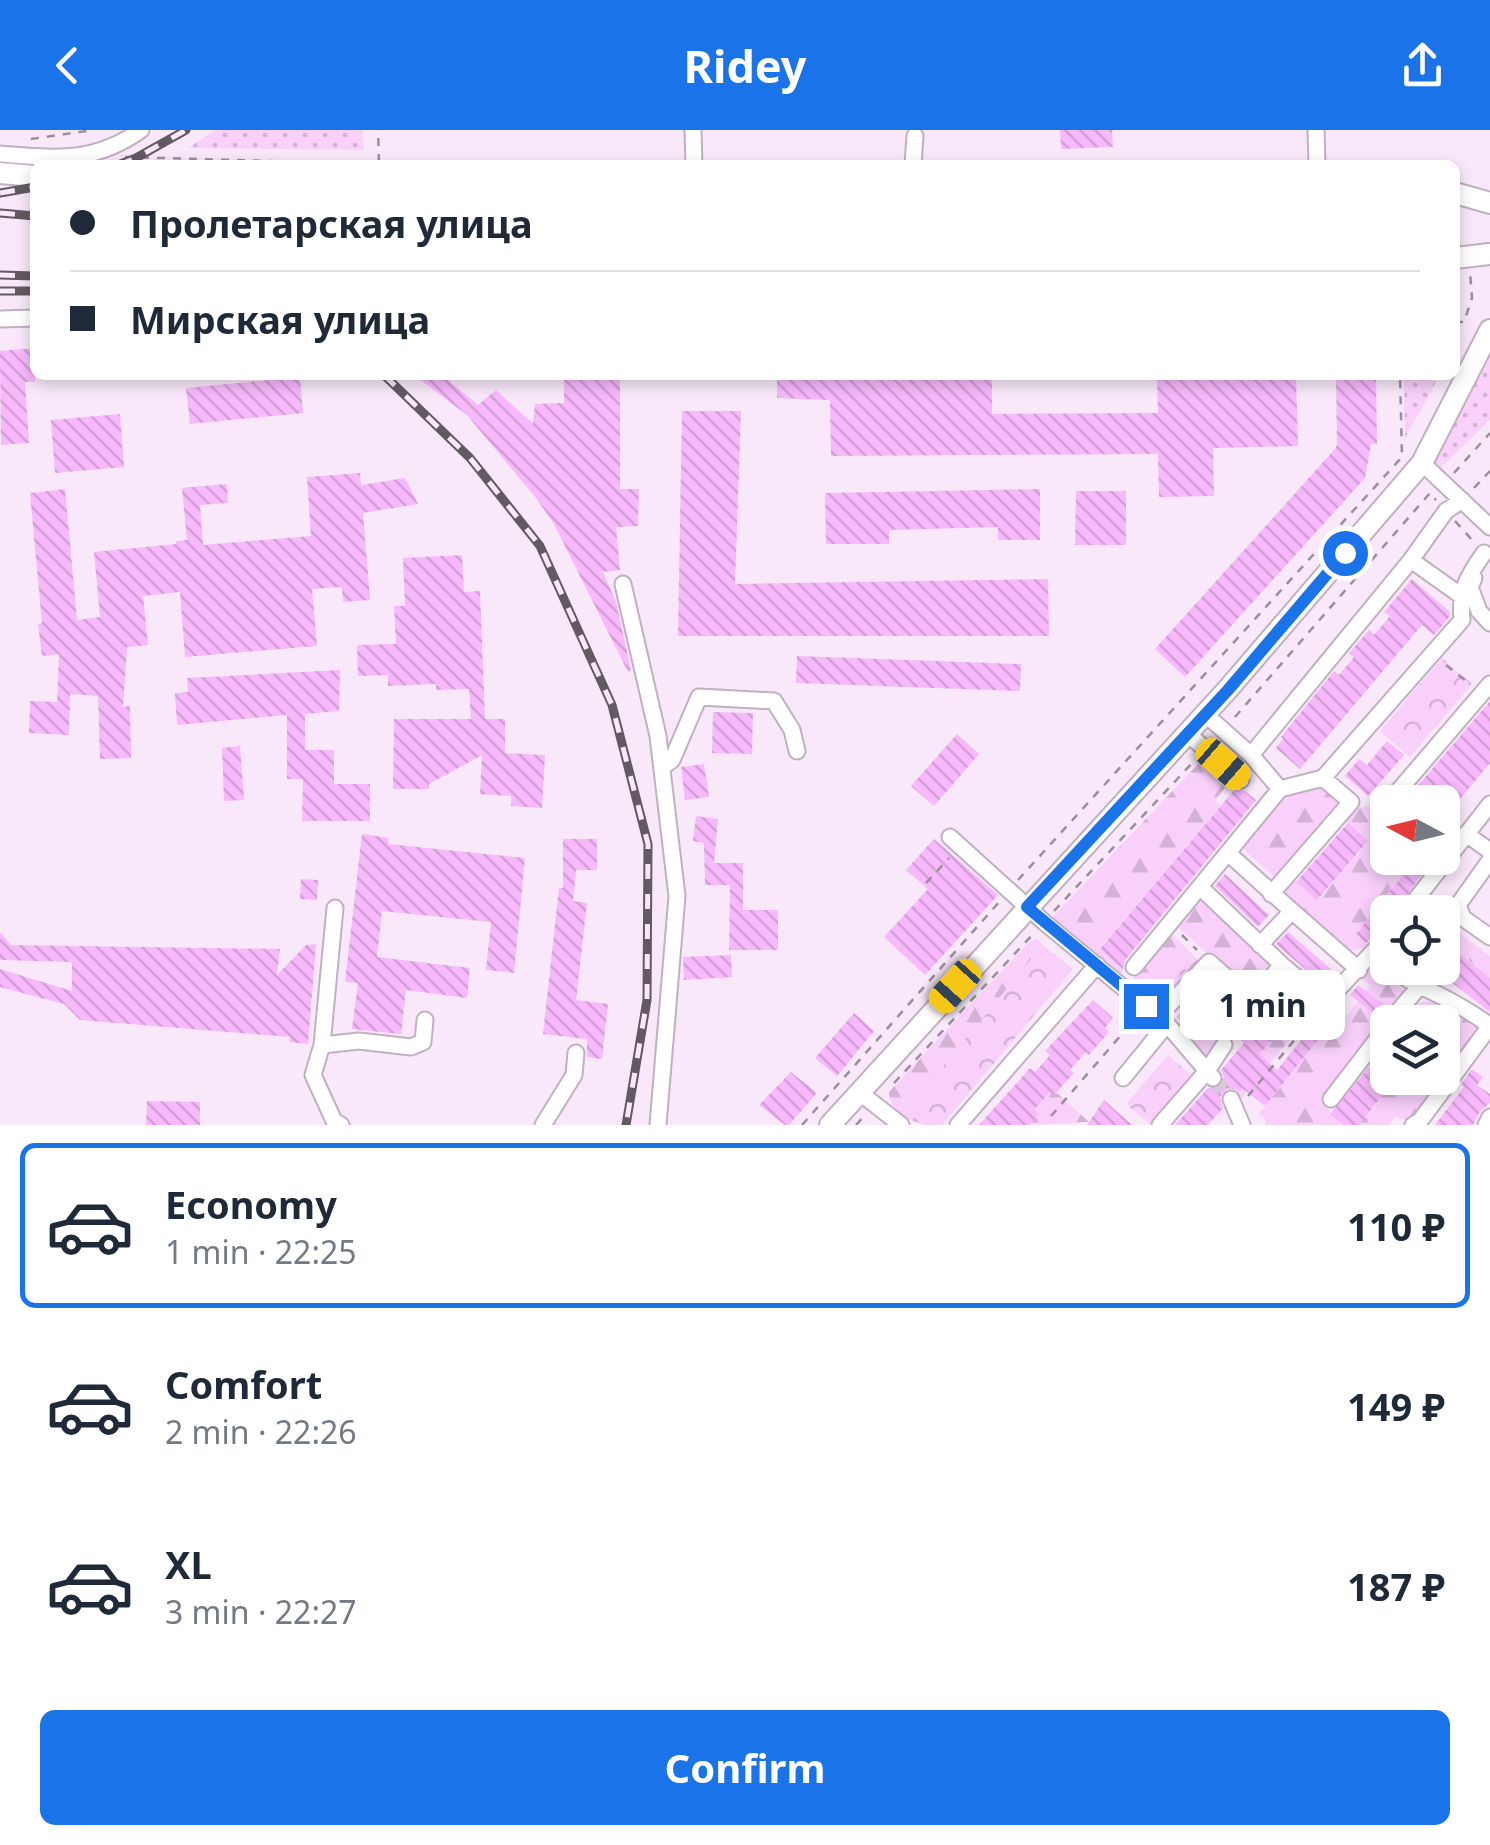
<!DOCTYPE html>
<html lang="en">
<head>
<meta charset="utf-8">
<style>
  body { margin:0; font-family:"Noto Sans",sans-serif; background:#f6f6f7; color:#1f2937; height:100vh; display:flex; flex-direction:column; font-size:38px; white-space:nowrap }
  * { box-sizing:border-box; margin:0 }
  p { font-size:32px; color:#747a83 }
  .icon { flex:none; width:55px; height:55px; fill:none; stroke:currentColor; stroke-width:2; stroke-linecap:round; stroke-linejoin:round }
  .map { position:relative; height:995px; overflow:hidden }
  .sheet { display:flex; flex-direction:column; background:#fff; flex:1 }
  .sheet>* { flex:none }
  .hud { position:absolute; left:30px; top:30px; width:1430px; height:220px; border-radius:15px; box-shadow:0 5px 15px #0003; display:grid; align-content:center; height:220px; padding:0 40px; background:#fff }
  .needle { width:65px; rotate:277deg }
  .controls { position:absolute; left:1370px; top:655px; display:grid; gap:20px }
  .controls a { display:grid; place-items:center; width:90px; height:90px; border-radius:15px; background:#fff; box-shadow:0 5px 15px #0003; font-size:50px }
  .end { position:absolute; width:45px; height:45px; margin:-22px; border:12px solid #1a73e8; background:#fff; box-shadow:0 0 0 5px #fff }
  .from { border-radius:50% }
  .bubble { position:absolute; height:70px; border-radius:15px; background:#fff; box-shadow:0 5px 15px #0003; font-size:32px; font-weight:700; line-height:70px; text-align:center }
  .car { position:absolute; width:30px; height:60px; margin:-30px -15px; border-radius:12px; box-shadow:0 0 8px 2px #0007; background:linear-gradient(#f5c518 24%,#345 0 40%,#f5c518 0 76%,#345 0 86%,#f5c518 0) }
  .hud b { display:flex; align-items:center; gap:35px; height:95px; font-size:38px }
  .hud b+b { border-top:2px solid #e0e1e3 }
  .hud i { width:25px; height:25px; background:#1f2937 }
  ul { padding:18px 0 0; list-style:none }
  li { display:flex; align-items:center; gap:30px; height:165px; margin:0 20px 15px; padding:0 20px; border:5px solid transparent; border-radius:15px }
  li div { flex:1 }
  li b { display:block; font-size:38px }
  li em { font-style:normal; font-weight:700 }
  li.on { border-color:#1a73e8 }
  li>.icon { width:90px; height:90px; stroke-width:1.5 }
  .action { display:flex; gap:20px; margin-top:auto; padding:20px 40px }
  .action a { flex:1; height:115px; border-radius:15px; background:#1a73e8; color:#fff; font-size:40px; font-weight:700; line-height:115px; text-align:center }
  header { display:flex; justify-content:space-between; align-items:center; height:130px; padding:0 40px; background:#1a73e8; color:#fff; font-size:45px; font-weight:700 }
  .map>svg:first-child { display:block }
</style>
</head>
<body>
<header><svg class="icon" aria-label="back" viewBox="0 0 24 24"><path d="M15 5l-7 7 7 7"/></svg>Ridey<svg class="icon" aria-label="share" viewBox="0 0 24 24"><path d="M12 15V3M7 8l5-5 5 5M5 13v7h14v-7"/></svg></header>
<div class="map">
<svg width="1490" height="995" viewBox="0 0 1490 995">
  <defs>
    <pattern id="grass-dots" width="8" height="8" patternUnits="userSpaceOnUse" patternTransform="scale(2.5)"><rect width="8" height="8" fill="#f8d0fa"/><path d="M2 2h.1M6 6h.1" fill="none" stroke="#d4b2d6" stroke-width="1.8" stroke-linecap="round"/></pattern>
    <pattern id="forest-firs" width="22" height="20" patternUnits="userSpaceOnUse" patternTransform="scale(2.5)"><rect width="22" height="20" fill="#f8d0fa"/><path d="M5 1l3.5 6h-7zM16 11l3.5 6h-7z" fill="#d4b2d6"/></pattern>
    <pattern id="park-crowns" width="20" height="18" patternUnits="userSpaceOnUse" patternTransform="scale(2.5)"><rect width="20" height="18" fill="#f8d0fa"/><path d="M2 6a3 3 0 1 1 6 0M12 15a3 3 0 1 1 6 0" fill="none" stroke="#d4b2d6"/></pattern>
    <pattern id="building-back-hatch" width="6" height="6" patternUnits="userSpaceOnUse" patternTransform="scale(2.5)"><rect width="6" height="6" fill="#f8b8fc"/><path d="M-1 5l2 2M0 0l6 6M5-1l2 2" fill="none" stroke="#d49ed8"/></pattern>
  </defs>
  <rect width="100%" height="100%" fill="#f8e8f9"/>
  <path fill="url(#grass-dots)" d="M 216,0 L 362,0 L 364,20 L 188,18 Z
    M 1490,218 L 1490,290 L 1437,341 L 1430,329 Z
    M 1404,245 L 1440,245 L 1405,308 Z"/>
  <path fill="url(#forest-firs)" d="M 1199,633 L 1225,658 L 1215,670 L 1221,675 L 1100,818 L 1124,839 L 1119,845 L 1049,791 Z
    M 1322,655 L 1343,671 L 1276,748 L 1242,718 L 1287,662 Z
    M 1371,675 L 1387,681 L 1388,728 L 1438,728 L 1428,744 L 1412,733 L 1356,804 L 1371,816 L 1351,821 L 1280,765 L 1294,750 L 1318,770 L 1368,712 L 1345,691 L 1357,678 Z
    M 1202,765 L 1274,835 L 1249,862 L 1179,798 Z
    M 1442,790 L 1490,826 L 1490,848 L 1460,823 L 1456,827 L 1443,817 Z
    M 1171,803 L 1182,814 L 1143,854 L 1157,868 L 1197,829 L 1203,835 L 1162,876 C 1150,875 1137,861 1133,849 L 1137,840 Z
    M 1037,809 L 1043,815 L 912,974 L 937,995 C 917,995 890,986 889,962 L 1030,811 Z
    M 1373,836 L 1404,861 L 1389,879 L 1370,865 L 1362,875 L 1381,889 L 1382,895 L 1327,970 L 1330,984 L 1343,995 L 1265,995 L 1266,990 L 1259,984 L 1324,902 L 1330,907 L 1370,856 L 1363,849 Z
    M 1235,860 L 1247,870 C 1230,889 1225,911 1210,931 L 1196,919 L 1194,905 Z
    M 1425,871 L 1439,872 L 1481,896 L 1412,992 L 1395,987 L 1389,995 L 1359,995 L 1396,948 L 1442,948 L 1442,892 L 1401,892 L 1415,875 Z
    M 1305,873 L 1314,880 L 1242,968 L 1236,963 L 1266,931 L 1260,924 Z
    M 1050,962 L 1054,965 L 1057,963 L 1089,992 L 1029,995 L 1039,984 L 1034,980 Z"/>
  <path fill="url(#park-crowns)" d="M 1442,528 L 1472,554 L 1410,627 L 1380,601 Z
    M 1182,814 L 1197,829 L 1158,869 L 1143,854 Z
    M 1043,815 L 1073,839 L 942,995 L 923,995 L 906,981 Z
    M 1168,925 L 1191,945 L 1150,994 L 1126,974 Z"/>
  <path fill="url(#building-back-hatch)" d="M 1060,0 L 1112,0 L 1113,17 L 1061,19 Z
    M 35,218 L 35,252 L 25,252 L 29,313 L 1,315 L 0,221 Z
    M 414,245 L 442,245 L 478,275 L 496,260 L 533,294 L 535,274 L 564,273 L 564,249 L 620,250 L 620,359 L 639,359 L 638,396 L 616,397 L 620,440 L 603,442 L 616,472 L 631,540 L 628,542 L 554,394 L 536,368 L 467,285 Z
    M 1336,245 L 1376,245 L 1377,314 L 1371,314 L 1365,348 L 1185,547 L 1155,519 L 1334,320 L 1337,315 Z
    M 300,247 L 303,283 L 190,294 L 186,258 Z
    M 992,247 L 992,284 L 1158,283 L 1157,250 L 1296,248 L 1298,316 L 1213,318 L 1214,366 L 1159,367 L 1158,324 L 831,326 L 830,270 L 777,268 L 777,248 Z
    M 682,281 L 741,281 L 735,454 L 1048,449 L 1049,506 L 678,506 Z
    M 120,284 L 124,337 L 55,343 L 51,290 Z
    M 360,343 L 361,355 L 405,348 L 418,374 L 363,383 L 370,470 L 343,472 L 342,457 L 312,459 L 317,516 L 185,527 L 180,462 L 143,466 L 148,515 L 127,517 L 123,577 L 130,576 L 131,628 L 100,629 L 98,566 L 70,564 L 69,605 L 29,603 L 30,571 L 57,572 L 59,524 L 42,526 L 38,494 L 42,493 L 30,363 L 65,359 L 77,490 L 100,487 L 94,422 L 176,414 L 176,411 L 187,410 L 182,358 L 227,354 L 228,373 L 200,375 L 203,415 L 311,406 L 307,347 Z
    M 1040,359 L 1040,410 L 998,410 L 998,397 L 889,400 L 889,414 L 826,414 L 825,363 Z
    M 1076,361 L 1126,361 L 1126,415 L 1075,415 Z
    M 462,425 L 464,462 L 480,461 L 485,589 L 505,589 L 505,623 L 545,625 L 542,678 L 511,676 L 511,666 L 480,664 L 482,625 L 429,654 L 429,659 L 393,659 L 394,589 L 471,589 L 469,559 L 436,560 L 436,554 L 388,556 L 388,545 L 358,546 L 357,515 L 396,514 L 394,476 L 405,476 L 403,428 Z
    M 1412,449 L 1450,482 L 1450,486 L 1434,505 L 1422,495 L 1300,639 L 1276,618 L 1283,609 L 1281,607 L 1334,541 L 1339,545 L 1354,527 L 1349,523 L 1369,500 L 1374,505 L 1390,486 L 1384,482 Z
    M 797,526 L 1021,534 L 1020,561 L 796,553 Z
    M 340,540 L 339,581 L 305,584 L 305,620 L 334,620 L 334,654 L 370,654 L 370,691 L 302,691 L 303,649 L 287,649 L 287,585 L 177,595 L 175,563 L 188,562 L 187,548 Z
    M 1490,571 L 1490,633 L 1442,691 L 1442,672 L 1404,672 Z
    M 713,582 L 753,583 L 752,624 L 712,623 Z
    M 957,604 L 979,624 L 934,676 L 911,656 Z
    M 1387,611 L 1404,625 L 1368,666 L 1345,646 L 1359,629 L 1367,635 Z
    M 240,616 L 244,670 L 224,671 L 222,618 Z
    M 704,634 L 709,667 L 685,670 L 681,637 Z
    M 1235,659 L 1245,661 L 1256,670 L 1125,830 L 1123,839 L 1100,819 Z
    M 696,686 L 718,689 L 714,733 L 743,733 L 743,780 L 778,780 L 778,820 L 729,820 L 730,755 L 705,755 L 704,713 L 693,711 Z
    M 1348,693 L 1368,711 L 1317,770 L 1296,752 Z
    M 362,704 L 389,708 L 388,714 L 525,728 L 514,843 L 486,840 L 491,792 L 382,781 L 377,827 L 470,838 L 467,868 L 406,860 L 401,904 L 352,899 L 358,853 L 345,852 Z
    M 563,709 L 597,709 L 597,740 L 576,740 L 573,771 L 587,773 L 576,870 L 608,874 L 602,929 L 587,927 L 587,909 L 543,904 L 559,758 L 563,758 Z
    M 934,709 L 998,765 L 925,845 L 884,807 L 928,759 L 906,740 Z
    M 1413,732 L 1424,741 L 1395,782 L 1388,782 L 1387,795 L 1366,813 L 1356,804 Z
    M 1225,744 L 1269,785 L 1258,797 L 1215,756 Z
    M 301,749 L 318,750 L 317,770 L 300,769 Z
    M 0,802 L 11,815 L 280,819 L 277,845 L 306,815 L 316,814 L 308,914 L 289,912 L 290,907 L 80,890 L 64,874 L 0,857 L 0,839 L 72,861 L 72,832 L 0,830 Z
    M 1288,802 L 1332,840 L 1321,853 L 1276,814 Z
    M 1442,816 L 1456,827 L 1459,823 L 1490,848 L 1490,882 L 1442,845 L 1446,840 L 1442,838 Z
    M 731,825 L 732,847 L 684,850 L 683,827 Z
    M 1210,849 L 1229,867 L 1194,905 L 1176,887 Z
    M 1285,852 L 1307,871 L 1260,924 L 1277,940 L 1323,883 L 1339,896 L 1330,907 L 1324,902 L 1265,976 L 1242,958 L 1239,961 L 1228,958 L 1220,967 L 1223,978 L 1208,995 L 1175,995 L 1208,958 L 1221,956 L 1224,947 L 1221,940 L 1244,913 L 1237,907 Z
    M 1358,855 L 1387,877 L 1379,888 L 1350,865 Z
    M 1093,870 L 1113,888 L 1105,898 L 1109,902 L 1089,925 L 1086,922 L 1070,940 L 1074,943 L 1054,965 L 1050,962 L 1034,980 L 1039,984 L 1029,995 L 979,995 L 1030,938 L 1035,942 L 1050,925 L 1045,921 Z
    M 854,883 L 874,901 L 837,946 L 815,928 Z
    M 1388,914 L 1388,948 L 1396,948 L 1359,995 L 1343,995 L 1330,984 Z
    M 1472,939 L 1483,947 L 1477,955 L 1490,964 L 1490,973 L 1480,981 L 1473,995 L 1435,995 L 1464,957 L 1461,954 Z
    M 791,942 L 817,963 L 789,995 L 785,995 L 759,975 Z
    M 1104,970 L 1132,995 L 1087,995 Z
    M 147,971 L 200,972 L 200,995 L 146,995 Z"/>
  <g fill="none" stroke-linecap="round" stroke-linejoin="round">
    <path stroke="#d7c9d8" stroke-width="15" stroke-dasharray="15 8" stroke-linecap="butt" d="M 1213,948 L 1231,969"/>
    <defs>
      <path id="minor" d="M 693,0 L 694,35
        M 1316,0 L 1317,35
        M 0,24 C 55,28 93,34 141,0
        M 913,35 L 915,6
        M 0,189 L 35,188
        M 1422,333 L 1490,397
        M 1411,430 L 1460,465
        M 1474,448 L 1470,457 L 1479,481 L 1490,493
        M 623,454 L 658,606 L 677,766 L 658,995
        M 1205,584 L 1251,625 L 1280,659 L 1323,648 L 1462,490 C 1459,461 1467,447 1484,423
        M 1188,604 L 1241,650
        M 1251,625 L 1411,430 L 1446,381 L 1462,370
        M 662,637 L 672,630 L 699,567 L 774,571 L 792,600 L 797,621
        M 1388,673 L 1490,554
        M 1466,704 L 1490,721
        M 950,707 L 1044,792 L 1167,894 L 1213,948
        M 1228,723 L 1292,781 L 1260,815
        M 1490,730 L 1458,775 L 1463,788 L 1490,807
        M 1201,758 L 1282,835
        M 1271,764 L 1351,672 L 1323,648
        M 335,778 L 322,915 L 313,945 L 334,991 L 341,995
        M 1292,781 L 1359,840
        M 1406,782 L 1490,674
        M 1134,837 L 1280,659
        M 1388,838 C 1422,859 1458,871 1490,896
        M 1158,887 L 1209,832 L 1251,869
        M 1233,890 L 1282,835 L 1326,872 L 1388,806
        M 1389,892 L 1419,857
        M 322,915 L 359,911 L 411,917 L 423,912 L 425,890
        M 1123,948 L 1167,894
        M 859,962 L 901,995
        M 1231,969 L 1242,995
        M 1331,969 L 1388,895
        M 543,995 L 574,945 L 576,923
        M 958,995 L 1097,835
        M 1160,995 L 1207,941 L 1224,915
        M 1413,995 L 1420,991 L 1490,896
        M 1486,995 L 1490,987"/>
      <path id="major" d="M 0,43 L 35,46
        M 1455,63 L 1490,73
        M 1455,128 L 1490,124
        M 830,995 L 1228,559 L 1422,333 L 1490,200"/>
    </defs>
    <use href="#minor" stroke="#c0b0c0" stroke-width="19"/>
    <use href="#major" stroke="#c0b0c0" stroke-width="24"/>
    <path stroke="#9a8e9a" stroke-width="2.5" stroke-dasharray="8 8" stroke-linecap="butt" d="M 31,9 L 94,0
      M 125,27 L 379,34 L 378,0
      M 380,34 L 593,35
      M 855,35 L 898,35
      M 926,35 L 1236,35
      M 1455,192 L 1464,192 L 1472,168 L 1470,142
      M 1454,343 L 1490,303
      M 1474,358 L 1490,341
      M 1455,391 L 1473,411
      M 1446,535 L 1471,555
      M 1235,587 L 1430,363 L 1436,370
      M 1018,750 L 1402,327 L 1400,245
      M 926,753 L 949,728
      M 1054,781 L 1195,630
      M 1182,805 L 1197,820
      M 894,953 L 1035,802
      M 1248,966 L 1316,884
      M 1051,986 L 1135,889
      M 802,995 L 1000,771
      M 856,995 L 865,985"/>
    <use href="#minor" stroke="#fff" stroke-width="15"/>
    <use href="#major" stroke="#fff" stroke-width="20"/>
    <defs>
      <path id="rail" d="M 118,35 L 136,28 L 186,0
        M 0,63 L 35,57
        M 0,83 L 35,86
        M 0,145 L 35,146
        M 0,161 L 35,161
        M 384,245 L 470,328 L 540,416 L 612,575 L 648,714 L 647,870 L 626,995"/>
    </defs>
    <use href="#rail" stroke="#625962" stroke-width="9"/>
    <use href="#rail" stroke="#f8e8f9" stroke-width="5" stroke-dasharray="15" stroke-linecap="butt"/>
  </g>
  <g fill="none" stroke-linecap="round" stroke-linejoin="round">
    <path stroke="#1a73e8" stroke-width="12" d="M 1146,876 L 1027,777 L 1228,560 L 1345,423"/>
  </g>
</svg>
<div class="controls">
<a><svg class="needle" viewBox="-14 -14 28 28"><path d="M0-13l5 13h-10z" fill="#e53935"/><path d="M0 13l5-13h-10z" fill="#747a83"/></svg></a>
<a><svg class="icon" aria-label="locate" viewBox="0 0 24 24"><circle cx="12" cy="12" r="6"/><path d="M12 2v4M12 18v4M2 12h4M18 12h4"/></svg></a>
<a><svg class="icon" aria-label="layers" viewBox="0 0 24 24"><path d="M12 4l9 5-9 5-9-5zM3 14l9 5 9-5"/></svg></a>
</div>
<i class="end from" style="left:1345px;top:423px"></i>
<i class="end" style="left:1146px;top:876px"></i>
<div class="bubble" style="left:1180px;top:840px;width:165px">1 min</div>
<i class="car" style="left:1223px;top:634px;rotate:131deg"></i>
<i class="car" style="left:955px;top:856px;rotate:222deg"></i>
<div class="hud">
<b><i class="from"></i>Пролетарская улица</b>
<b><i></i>Мирская улица</b>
</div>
</div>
<section class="sheet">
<ul>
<li class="on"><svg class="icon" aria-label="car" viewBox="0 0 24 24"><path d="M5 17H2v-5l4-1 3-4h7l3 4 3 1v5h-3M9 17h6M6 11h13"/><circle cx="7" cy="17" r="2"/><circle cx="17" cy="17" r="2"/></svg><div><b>Economy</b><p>1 min · 22:25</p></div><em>110 ₽</em></li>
<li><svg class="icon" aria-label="car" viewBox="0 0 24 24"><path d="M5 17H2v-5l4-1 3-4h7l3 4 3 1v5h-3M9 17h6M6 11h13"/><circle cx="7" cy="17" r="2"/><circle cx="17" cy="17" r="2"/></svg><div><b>Comfort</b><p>2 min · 22:26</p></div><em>149 ₽</em></li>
<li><svg class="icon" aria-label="car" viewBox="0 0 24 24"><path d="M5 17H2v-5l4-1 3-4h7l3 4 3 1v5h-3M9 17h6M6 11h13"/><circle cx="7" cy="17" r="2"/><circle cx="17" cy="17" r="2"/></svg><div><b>XL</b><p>3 min · 22:27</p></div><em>187 ₽</em></li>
</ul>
<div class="action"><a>Confirm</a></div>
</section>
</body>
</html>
